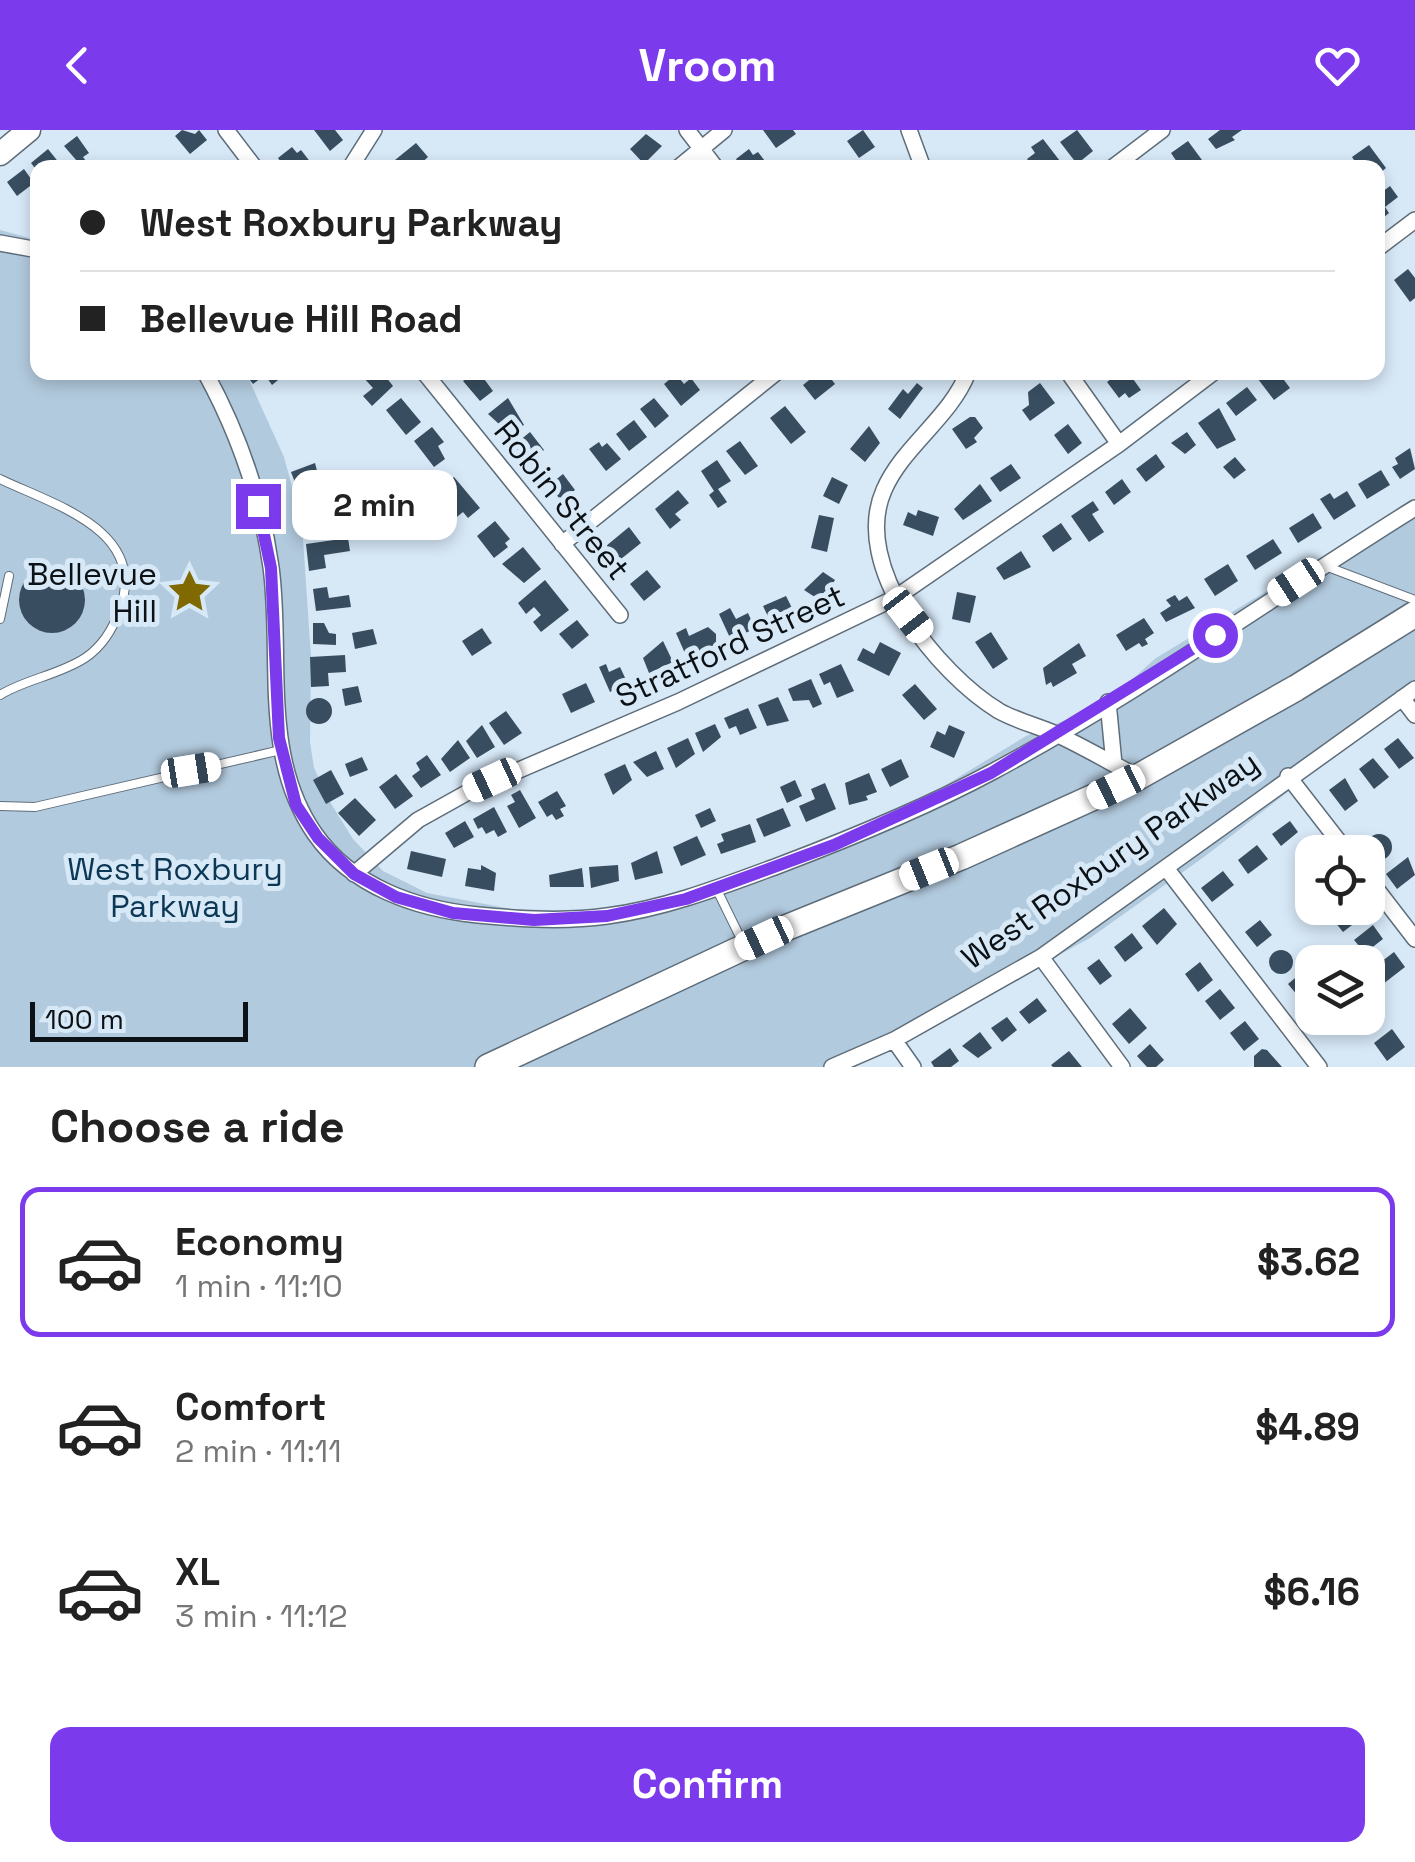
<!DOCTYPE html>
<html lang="en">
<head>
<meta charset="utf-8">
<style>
  body { margin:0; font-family:"Space Grotesk",sans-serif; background:#f2f2f2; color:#222; height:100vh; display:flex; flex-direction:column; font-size:38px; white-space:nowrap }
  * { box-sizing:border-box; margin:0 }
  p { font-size:32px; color:#767676 }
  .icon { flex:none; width:55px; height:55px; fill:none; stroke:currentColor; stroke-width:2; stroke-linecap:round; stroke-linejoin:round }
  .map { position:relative; height:937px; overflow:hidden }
  .details { display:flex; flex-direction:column; background:#fff; flex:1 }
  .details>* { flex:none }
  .banner { position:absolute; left:30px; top:30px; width:1355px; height:220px; border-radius:20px; box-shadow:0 5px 15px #0003; display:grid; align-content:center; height:220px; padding:0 50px; background:#fff }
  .fabs { position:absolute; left:1295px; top:705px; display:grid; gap:20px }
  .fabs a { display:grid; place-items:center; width:90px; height:90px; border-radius:20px; background:#fff; box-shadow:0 5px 15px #0003; font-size:50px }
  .scale { position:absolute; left:30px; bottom:25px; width:218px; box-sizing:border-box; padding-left:10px; border:5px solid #0b1115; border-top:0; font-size:28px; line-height:35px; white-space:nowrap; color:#0b1115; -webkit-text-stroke:8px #d7e8f7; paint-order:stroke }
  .end { position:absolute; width:45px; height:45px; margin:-22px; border:12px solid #7c3aed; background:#fff; box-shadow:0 0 0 5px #fff }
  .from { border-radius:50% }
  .bubble { position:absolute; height:70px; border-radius:20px; background:#fff; box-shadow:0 5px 15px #0003; font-size:32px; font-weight:600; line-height:70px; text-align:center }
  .car { position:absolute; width:30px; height:60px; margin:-30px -15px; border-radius:12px; box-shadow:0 0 8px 2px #0007; background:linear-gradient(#fff 24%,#345 0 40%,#fff 0 76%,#345 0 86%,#fff 0) }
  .banner b { display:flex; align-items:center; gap:35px; height:95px; font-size:38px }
  .banner b+b { border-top:2px solid #e0e0e0 }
  .banner i { width:25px; height:25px; background:#222 }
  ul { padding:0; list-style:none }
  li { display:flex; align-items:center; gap:30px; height:150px; margin:0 20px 15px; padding:0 30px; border:5px solid transparent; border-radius:20px }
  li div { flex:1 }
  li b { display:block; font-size:38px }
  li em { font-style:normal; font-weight:600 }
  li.current { border-color:#7c3aed }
  li>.icon { width:90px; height:90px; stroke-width:1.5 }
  h2 { padding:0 50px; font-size:45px; line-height:120px }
  .button { display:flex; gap:20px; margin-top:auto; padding:20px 50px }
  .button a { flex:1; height:115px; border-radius:20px; background:#7c3aed; color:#fff; font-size:40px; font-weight:600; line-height:115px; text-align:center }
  header { display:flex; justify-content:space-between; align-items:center; height:130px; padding:0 50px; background:#7c3aed; color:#fff; font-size:45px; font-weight:600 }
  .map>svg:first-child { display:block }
</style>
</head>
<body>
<header><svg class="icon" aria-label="back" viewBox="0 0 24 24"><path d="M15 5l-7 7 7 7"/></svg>Vroom<svg class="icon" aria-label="heart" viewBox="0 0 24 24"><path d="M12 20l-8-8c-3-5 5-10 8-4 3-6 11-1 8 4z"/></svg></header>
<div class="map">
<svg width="1415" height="937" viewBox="0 0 1415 937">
  <rect width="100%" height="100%" fill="#d7e8f7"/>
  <path fill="#b2cade" d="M 0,100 L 37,110 L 38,242 L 246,243 L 284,327 L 302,394 L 311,527 L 310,612 L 314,638 L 330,672 L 353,709 L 383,741 L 427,763 L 511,779 L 589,781 L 678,769 L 876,690 L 936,661 L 1026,606 L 1103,575 L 1156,528 L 1415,371 L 1415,563 L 1204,727 L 1090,808 L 855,937 L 0,937 Z"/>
  <path fill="#384e60" d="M 182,0 L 195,4 L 199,0 L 207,10 L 190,24 L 175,6 Z
    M 314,0 L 335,0 L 343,10 L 330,21 Z
    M 763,0 L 793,0 L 796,4 L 776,18 Z
    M 863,0 L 875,17 L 859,28 L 847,11 Z
    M 1077,0 L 1093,21 L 1077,34 L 1060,12 Z
    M 1220,0 L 1242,0 L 1232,7 L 1235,10 L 1216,19 L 1208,9 Z
    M 646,4 L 662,16 L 644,34 L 630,19 Z
    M 77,6 L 89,23 L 83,27 L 88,34 L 83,38 L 64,16 Z
    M 1043,9 L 1063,35 L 1059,38 L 1034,38 L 1027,29 L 1035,23 L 1031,17 Z
    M 1188,11 L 1202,30 L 1192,38 L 1181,38 L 1171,23 Z
    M 416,13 L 428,27 L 416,38 L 401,38 L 395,30 Z
    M 1369,15 L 1386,38 L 1380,43 L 1378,38 L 1359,38 L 1352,27 Z
    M 292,17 L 297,23 L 301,20 L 315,38 L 285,38 L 278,28 Z
    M 48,19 L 60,34 L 38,38 L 38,42 L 31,33 Z
    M 749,19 L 753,25 L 758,22 L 765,31 L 763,38 L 742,38 L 736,29 Z
    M 24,39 L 34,53 L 17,66 L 7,52 Z
    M 1390,56 L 1398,67 L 1385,77 L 1389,83 L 1378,92 L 1378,65 Z
    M 1408,139 L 1415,148 L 1415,168 L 1410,172 L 1394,150 Z
    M 244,242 L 288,242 L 272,255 L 265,245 L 253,254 Z
    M 366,242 L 382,242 L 393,256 L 372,276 L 363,266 L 373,258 L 362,246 Z
    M 462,242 L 479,242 L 493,261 L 480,271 L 463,251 L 467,248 Z
    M 819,242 L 826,242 L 835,254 L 815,270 L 803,255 Z
    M 1120,242 L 1128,242 L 1141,260 L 1129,268 L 1125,263 L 1119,268 L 1107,252 Z
    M 1267,242 L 1278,242 L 1290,258 L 1274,270 L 1258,249 Z
    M 676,244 L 684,254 L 691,248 L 700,260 L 681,276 L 664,254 Z
    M 917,253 L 923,258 L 900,289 L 888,279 L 903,259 L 908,264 Z
    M 1040,253 L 1055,273 L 1030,291 L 1022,280 L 1029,275 L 1028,262 Z
    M 1247,257 L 1257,270 L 1236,286 L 1226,273 Z
    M 401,268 L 421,292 L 406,305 L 386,280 Z
    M 508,268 L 524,295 L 511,305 L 488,284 Z
    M 654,268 L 669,286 L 655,298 L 640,279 Z
    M 785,276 L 806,302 L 791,314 L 770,288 Z
    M 1219,278 L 1236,310 L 1217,319 L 1198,293 Z
    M 970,287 L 975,287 L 983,298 L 974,308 L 977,312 L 966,319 L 952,299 Z
    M 634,290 L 647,307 L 629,321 L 616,304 Z
    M 1068,294 L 1082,313 L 1068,324 L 1054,305 Z
    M 869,296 L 880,313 L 865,332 L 850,319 Z
    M 432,297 L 444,312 L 438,316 L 445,329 L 434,337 L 414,311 Z
    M 530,302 L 544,320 L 528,333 L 514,315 Z
    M 1187,302 L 1196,315 L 1185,324 L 1171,313 Z
    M 740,311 L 758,336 L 745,345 L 726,321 Z
    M 599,312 L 602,317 L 607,313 L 621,329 L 606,341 L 589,319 Z
    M 1410,318 L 1415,339 L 1400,349 L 1392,337 L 1398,334 L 1395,328 Z
    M 1156,324 L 1165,337 L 1146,352 L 1136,339 Z
    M 1235,327 L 1246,340 L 1234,349 L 1223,337 Z
    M 717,330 L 731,351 L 718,359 L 727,372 L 718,378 L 709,365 L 714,361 L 701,341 Z
    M 315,333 L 327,379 L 308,386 L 291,342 Z
    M 1011,334 L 1021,348 L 1000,362 L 990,348 Z
    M 1381,340 L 1390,355 L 1367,369 L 1358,354 Z
    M 563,344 L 575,360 L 571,363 L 574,368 L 565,376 L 549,355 Z
    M 454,347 L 480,378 L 468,388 L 463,382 L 453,390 L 437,370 L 448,362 L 443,356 Z
    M 832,347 L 848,355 L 839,374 L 823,366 Z
    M 1122,349 L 1131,362 L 1114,375 L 1105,362 Z
    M 980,354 L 992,371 L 963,390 L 954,379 Z
    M 678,360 L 689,373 L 675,384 L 681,390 L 670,399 L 655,379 Z
    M 1347,361 L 1356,376 L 1334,390 L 1320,369 L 1330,363 L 1334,369 Z
    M 1093,371 L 1099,380 L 1092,384 L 1104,402 L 1089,412 L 1071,386 Z
    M 918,380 L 939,387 L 933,406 L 903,395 L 908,382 L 916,386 Z
    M 1313,383 L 1322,398 L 1298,413 L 1289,398 Z
    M 819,385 L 834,388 L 827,422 L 811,418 Z
    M 495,391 L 510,409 L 505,413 L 508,417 L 494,428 L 477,406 Z
    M 1061,393 L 1072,409 L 1053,422 L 1042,406 Z
    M 629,397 L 641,413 L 621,429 L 624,434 L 615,441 L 600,421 Z
    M 348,408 L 350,421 L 324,425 L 326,438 L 309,441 L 306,414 Z
    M 1273,409 L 1282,423 L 1255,440 L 1246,426 Z
    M 523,417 L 541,439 L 524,453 L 502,434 Z
    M 1021,421 L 1031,437 L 1004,450 L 996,438 Z
    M 1228,434 L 1238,451 L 1215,466 L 1204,449 Z
    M19 470a33 33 0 1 1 66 0a33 33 0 1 1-66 0Z
    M 647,440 L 661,457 L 644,471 L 630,454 Z
    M 823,442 L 835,450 L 821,471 L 804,460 Z
    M 545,450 L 569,480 L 541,502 L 533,492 L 541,485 L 534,477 L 526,484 L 518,473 Z
    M 327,457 L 329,468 L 349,465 L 351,477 L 316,481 L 313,459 Z
    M 957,462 L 976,466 L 970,493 L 952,489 Z
    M 1175,465 L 1179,471 L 1187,466 L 1195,478 L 1166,492 L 1160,483 L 1171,476 L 1166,470 Z
    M 786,466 L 794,482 L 771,493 L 763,476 Z
    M 730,478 L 736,489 L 748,483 L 753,494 L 752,500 L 731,510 L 719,484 Z
    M 1144,488 L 1154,503 L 1145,509 L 1148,514 L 1142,517 L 1139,513 L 1126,521 L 1116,505 Z
    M 577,490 L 589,505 L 572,519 L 559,504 Z
    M 313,493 L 324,493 L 329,503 L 336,504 L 336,515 L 313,514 Z
    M 708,497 L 716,504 L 716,514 L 687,528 L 676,503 L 686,498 L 689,506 Z
    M 482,498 L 492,513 L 472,526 L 462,511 Z
    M 373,499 L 377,514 L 355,519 L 352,503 Z
    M 991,502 L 1008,529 L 993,539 L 975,512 Z
    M 663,511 L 673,532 L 649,543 L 643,528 Z
    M 880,512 L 901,523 L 889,546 L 857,530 L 863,518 L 874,524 Z
    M 1079,513 L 1086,526 L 1072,534 L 1077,543 L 1053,557 L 1051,552 L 1046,555 L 1043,538 Z
    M 345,525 L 346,542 L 328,543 L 329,556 L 311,557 L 310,527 Z
    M 606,534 L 609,542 L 620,537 L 628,554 L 610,562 L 599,537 Z
    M 841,534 L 854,561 L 837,568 L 830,552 L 824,555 L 819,544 Z
    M 811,549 L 822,574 L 813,578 L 809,570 L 793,571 L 788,559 Z
    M 586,553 L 595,572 L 571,583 L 562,564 Z
    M 915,554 L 937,579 L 924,590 L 902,565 Z
    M 358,556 L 362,572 L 345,576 L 342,559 Z
    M 778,567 L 789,591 L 767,596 L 758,575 Z
    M306 581a13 13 0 1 1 26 0a13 13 0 1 1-26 0Z
    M 748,578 L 757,598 L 740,605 L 736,596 L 729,599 L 724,588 Z
    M 506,581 L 522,603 L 504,615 L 489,593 Z
    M 715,594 L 721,607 L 703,622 L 695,603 Z
    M 482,595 L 495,617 L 477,628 L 466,611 Z
    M 949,595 L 965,602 L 954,628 L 930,617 L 937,601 L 945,605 Z
    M 688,608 L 695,624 L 676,638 L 667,618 Z
    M 1398,608 L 1414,628 L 1399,639 L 1384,619 Z
    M 458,610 L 470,628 L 450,642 L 441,629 Z
    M 656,621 L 664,639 L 647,647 L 633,632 Z
    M 427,625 L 441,645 L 421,658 L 412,646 L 420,640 L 416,633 Z
    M 362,627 L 368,640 L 350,647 L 345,634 Z
    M 1373,628 L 1389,647 L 1374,659 L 1359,639 Z
    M 901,629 L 909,647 L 890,657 L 881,639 Z
    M 625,634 L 632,650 L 613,665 L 604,644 Z
    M 331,640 L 344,664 L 326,674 L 313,650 Z
    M 869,643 L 877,662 L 866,666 L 868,670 L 849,675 L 845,653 Z
    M 396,644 L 413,666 L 395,679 L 379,657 Z
    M 1345,648 L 1358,671 L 1345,681 L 1329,660 Z
    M 795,650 L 802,666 L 787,673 L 780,657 Z
    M 825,653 L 836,679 L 806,692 L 799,676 L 815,669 L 811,659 Z
    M 520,660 L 536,688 L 519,698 L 507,676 L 515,672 L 511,665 Z
    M 557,661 L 566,676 L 560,679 L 564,686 L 556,690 L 552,684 L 547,687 L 538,672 Z
    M 355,668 L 376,690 L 359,706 L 338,683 Z
    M 494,677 L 507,702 L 498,707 L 494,700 L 486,704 L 482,697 L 478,699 L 473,689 Z
    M 710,678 L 716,691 L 701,698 L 695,685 Z
    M 783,678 L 791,696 L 764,707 L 756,689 Z
    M 465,691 L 474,707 L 454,718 L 445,703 Z
    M 1290,691 L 1298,702 L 1281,716 L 1272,704 Z
    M 750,694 L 756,712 L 721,724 L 717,714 L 724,711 L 721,704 Z
    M1366 717a13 13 0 1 1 26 0a13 13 0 1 1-26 0Z
    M 697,706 L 706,725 L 681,736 L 673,717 Z
    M 1257,715 L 1268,729 L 1248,744 L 1238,730 Z
    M 411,721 L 446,729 L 442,747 L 407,739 Z
    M 657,721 L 663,743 L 635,750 L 631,733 Z
    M 1408,727 L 1415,745 L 1397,759 L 1386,744 Z
    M 481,735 L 496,743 L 494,761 L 465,756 L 468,738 L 481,740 Z
    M 618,735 L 619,751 L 591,758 L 589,737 Z
    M 582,738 L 584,757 L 550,757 L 549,745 Z
    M 1223,741 L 1234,755 L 1212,772 L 1201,758 Z
    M 1164,778 L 1177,794 L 1157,815 L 1142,796 Z
    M 1344,778 L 1359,778 L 1365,785 L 1343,802 L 1331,787 Z
    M 1260,790 L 1272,805 L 1257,817 L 1245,802 Z
    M 1373,795 L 1383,809 L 1365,823 L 1354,810 Z
    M 1132,803 L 1143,818 L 1125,832 L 1114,817 Z
    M1269 832a12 12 0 1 1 24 0a12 12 0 1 1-24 0Z
    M 1394,822 L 1405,837 L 1383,854 L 1372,839 Z
    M 1099,829 L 1112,846 L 1100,855 L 1087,838 Z
    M 1200,832 L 1213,850 L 1198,862 L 1185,844 Z
    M 1307,838 L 1312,863 L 1303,872 L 1288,854 Z
    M 1220,859 L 1235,878 L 1220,890 L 1205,871 Z
    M 1037,868 L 1047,881 L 1029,894 L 1019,882 Z
    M 1130,878 L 1147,898 L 1129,914 L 1112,894 Z
    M 1007,887 L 1017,900 L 1002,912 L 991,898 Z
    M 1245,891 L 1259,909 L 1244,921 L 1230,903 Z
    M 1392,899 L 1405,917 L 1387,931 L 1374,913 Z
    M 980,902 L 992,918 L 978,928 L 962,916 Z
    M 1150,914 L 1164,930 L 1156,937 L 1147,937 L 1137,926 Z
    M 950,918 L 959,931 L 951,937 L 934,937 L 931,932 Z
    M 1262,919 L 1267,920 L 1282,937 L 1254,937 L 1254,926 Z
    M 1069,921 L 1082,937 L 1053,937 L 1051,935 Z"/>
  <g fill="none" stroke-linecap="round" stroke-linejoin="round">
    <defs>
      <path id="service" d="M 0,349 C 54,375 148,400 120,479 C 113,499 103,516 85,528 C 59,545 26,549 0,565
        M 1328,437 L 1415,470
        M 0,489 L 9,446
        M 0,676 L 35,677 L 281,620
        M 716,758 L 743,813"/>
      <path id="minor" d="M 226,0 L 255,38
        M 687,0 L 716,38
        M 909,0 L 923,38
        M 350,38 L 374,0
        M 678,38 L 724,0
        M 1112,38 L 1162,0
        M 0,113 L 38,120
        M 1378,118 L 1415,90
        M 205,242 C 239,304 261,367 271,437 C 283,526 260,625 315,704 C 352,757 417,779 478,785 C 521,789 564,792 607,786 C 667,778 723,756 780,735 C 851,708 925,678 992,642 C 1138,564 1275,465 1415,378
        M 424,242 L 620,485
        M 968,242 C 951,287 903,316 884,360 C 850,436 938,544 999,581 C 1017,591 1038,596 1056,604 C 1084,617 1111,633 1138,647
        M 1068,242 L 1119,314
        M 562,414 L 777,242
        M 1402,568 L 1415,585
        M 1108,572 L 1114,634
        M 1288,646 L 1347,722
        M 1166,738 L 1319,937
        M 354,744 L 418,690 L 470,661 L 678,572 L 895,468 L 1119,314 L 1214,242
        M 1368,748 L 1415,809
        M 1041,827 L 1122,937
        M 894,910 L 913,937
        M 832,937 L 894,910 L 1041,827 L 1415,559"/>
      <path id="secondary" d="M 0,24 L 29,0"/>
      <path id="primary" d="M 488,937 L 783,799 L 961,727 L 1138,647 L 1296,558 L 1415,484"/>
    </defs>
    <use href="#service" stroke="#5e6d7a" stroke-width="10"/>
    <use href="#minor" stroke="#5e6d7a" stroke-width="18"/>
    <use href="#secondary" stroke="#5e6d7a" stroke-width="25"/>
    <use href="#primary" stroke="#5e6d7a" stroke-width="28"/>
    <use href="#service" stroke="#fff" stroke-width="8"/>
    <use href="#minor" stroke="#fff" stroke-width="15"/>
    <use href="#secondary" stroke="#fff" stroke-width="22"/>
    <use href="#primary" stroke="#fff" stroke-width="25"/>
  </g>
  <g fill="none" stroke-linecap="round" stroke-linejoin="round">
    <path stroke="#7c3aed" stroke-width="12" d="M 258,376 L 271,438 L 279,608 L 296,675 L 318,708 L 354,744 L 396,767 L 453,783 L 534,790 L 607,786 L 686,769 L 834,715 L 991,643 L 1215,505"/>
  </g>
  <defs>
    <symbol id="sight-bare" viewBox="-9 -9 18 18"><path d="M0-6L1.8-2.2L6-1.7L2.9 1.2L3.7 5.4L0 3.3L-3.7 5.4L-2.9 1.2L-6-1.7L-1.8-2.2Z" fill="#7f6900" stroke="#d7e8f7" stroke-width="2.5" paint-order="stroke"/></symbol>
  </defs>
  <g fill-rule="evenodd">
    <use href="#sight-bare" x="158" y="430" width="63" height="63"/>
  </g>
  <g text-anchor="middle" stroke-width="10" stroke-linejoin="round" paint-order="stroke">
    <g font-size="32" fill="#0b1115" stroke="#d7e8f7">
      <text transform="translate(562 370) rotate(51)" y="11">Robin Street</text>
      <text transform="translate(730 516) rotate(-25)" y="11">Stratford Street</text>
      <text transform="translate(1110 730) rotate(-35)" y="11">West Roxbury Parkway</text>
    </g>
    <g font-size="32" fill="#0b1115" stroke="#d7e8f7" text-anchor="end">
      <text x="157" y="455">Bellevue<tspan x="157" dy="37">Hill</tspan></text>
    </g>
    <g font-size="32" fill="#0c3856" stroke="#d7e8f7">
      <text x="175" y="750">West Roxbury<tspan x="175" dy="37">Parkway</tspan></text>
    </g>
  </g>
</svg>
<div class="fabs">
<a><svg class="icon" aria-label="locate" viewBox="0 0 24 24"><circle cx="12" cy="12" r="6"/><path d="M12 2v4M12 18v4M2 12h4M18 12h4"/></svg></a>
<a><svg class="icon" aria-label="layers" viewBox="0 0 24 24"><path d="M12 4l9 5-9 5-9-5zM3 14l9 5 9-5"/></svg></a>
</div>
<div class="scale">100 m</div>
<i class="end from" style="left:1215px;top:505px"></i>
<i class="end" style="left:258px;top:376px"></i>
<div class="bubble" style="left:292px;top:340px;width:165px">2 min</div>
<i class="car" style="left:1296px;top:452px;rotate:237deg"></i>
<i class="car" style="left:908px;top:485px;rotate:142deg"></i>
<i class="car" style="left:191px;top:640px;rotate:81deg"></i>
<i class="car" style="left:492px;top:650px;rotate:245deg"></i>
<i class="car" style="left:1116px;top:657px;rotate:244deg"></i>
<i class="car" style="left:929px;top:739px;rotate:248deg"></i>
<i class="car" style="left:764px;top:808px;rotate:245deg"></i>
<div class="banner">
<b><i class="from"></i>West Roxbury Parkway</b>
<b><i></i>Bellevue Hill Road</b>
</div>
</div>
<section class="details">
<h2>Choose a ride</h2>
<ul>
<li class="current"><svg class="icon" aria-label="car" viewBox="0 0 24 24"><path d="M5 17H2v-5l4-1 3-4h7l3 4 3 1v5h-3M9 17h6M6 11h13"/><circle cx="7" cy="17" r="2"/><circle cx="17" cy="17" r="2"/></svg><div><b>Economy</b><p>1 min · 11:10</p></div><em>$3.62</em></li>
<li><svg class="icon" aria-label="car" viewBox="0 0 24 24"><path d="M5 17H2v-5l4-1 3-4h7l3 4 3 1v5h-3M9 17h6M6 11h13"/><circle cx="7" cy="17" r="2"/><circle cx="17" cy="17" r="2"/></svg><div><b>Comfort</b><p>2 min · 11:11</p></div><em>$4.89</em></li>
<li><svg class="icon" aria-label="car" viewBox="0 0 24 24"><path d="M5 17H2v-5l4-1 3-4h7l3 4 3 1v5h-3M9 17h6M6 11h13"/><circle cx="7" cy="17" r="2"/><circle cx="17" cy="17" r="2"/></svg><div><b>XL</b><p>3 min · 11:12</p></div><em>$6.16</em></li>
</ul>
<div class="button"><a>Confirm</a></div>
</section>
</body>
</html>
